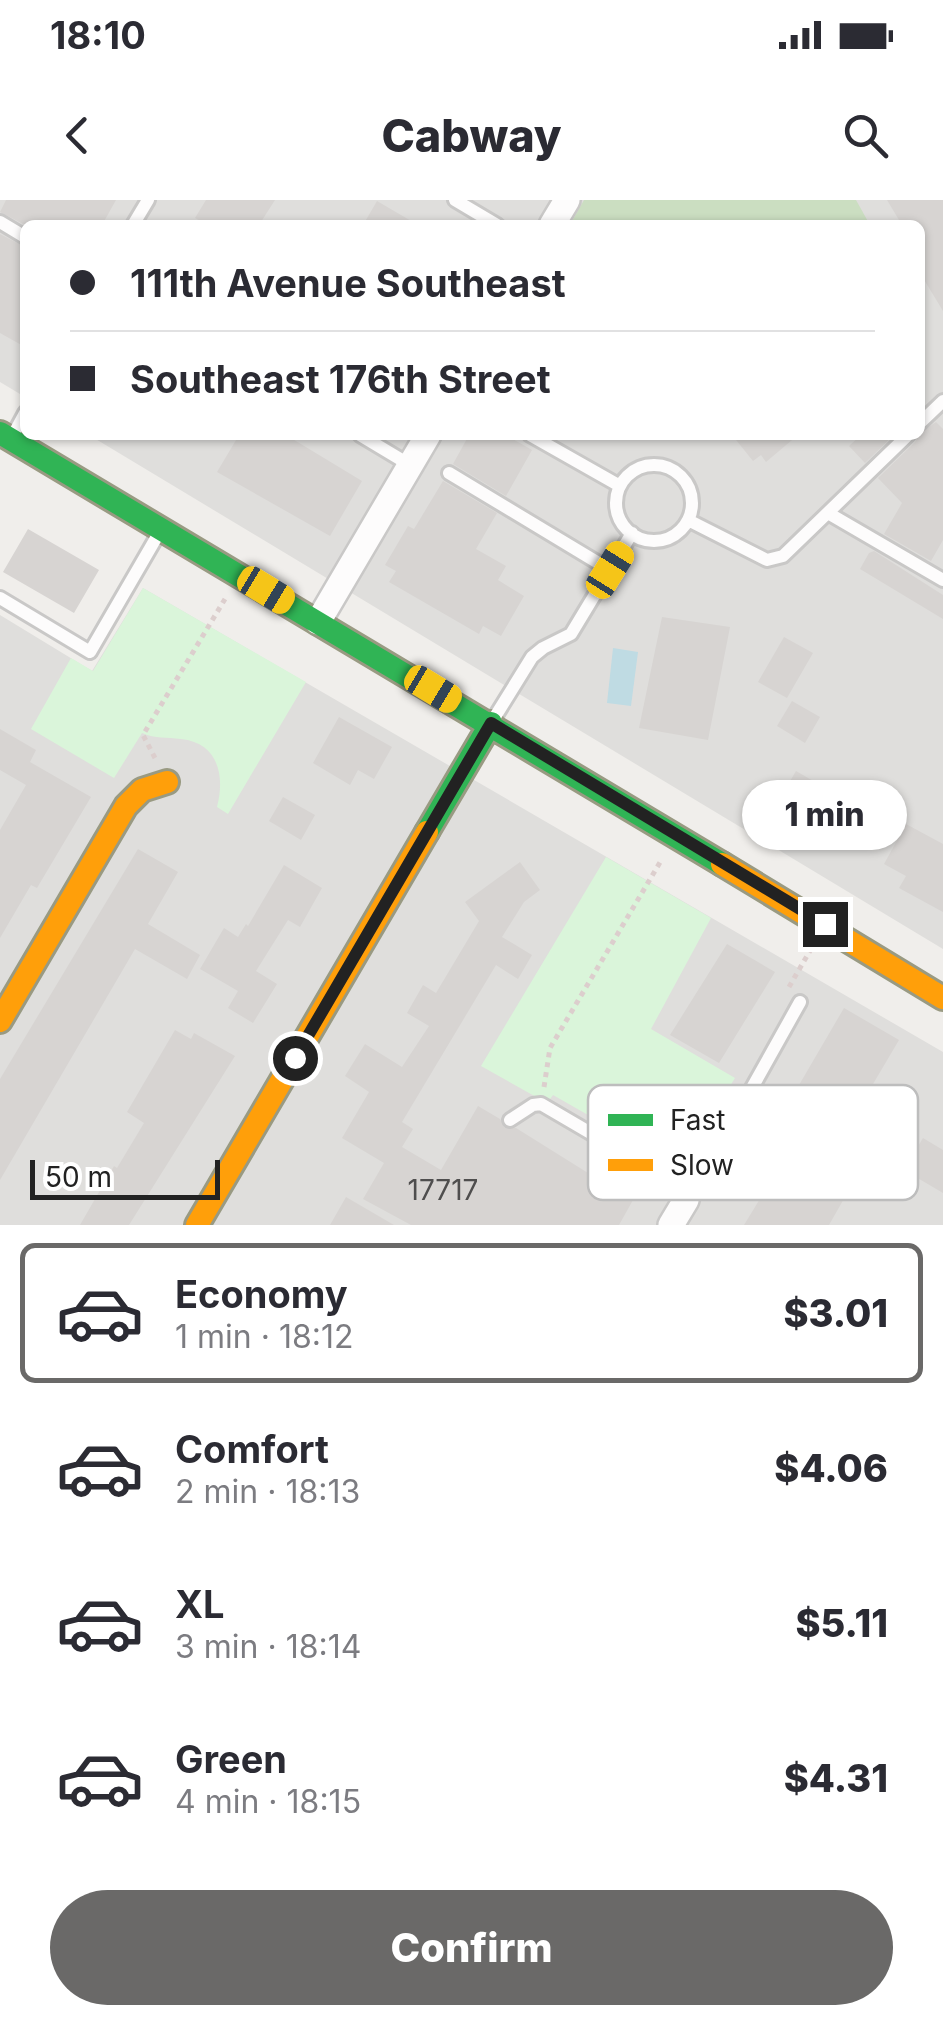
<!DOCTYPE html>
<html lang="en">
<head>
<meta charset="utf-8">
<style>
  body { margin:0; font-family:Inter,sans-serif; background:#f2f2f3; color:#2b2b33; height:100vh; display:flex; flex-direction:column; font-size:38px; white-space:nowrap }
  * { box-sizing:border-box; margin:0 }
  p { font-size:32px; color:#7c7c81 }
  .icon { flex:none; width:55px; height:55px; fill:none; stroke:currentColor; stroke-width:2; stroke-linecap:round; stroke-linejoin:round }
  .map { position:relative; height:1025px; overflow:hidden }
  .panel { display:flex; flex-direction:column; background:#fff; flex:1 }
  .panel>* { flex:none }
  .guide { position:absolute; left:20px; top:20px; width:905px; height:220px; border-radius:15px; box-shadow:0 2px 8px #0004; display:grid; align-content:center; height:220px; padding:0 50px; background:#fff }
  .scale { position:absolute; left:30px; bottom:25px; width:190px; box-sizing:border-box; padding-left:10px; border:5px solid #222; border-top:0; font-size:28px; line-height:35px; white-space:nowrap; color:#222; -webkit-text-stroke:8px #fff; paint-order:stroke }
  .end { position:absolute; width:45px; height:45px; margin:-22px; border:12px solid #222; background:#fff; box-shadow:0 0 0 5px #fff }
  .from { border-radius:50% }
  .bubble { position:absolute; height:70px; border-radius:35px; background:#fff; box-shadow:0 2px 8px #0004; font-size:32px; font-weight:800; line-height:70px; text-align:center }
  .car { position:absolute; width:30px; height:60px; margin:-30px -15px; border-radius:12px; box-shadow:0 0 8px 2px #0007; background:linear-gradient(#f5c518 24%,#345 0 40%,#f5c518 0 76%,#345 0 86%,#f5c518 0) }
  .guide b { display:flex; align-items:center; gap:35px; height:95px; font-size:38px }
  .guide b+b { border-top:2px solid #e1e1e2 }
  .guide i { width:25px; height:25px; background:#2b2b33 }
  ul { padding:18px 0 0; list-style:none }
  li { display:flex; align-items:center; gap:30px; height:140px; margin:0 20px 15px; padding:0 30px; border:5px solid transparent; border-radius:15px }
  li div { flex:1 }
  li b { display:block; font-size:38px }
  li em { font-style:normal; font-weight:800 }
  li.selected { border-color:#6a6968 }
  li>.icon { width:90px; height:90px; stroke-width:1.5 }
  .action { display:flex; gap:20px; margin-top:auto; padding:20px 50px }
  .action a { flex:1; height:115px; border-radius:60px; background:#6a6968; color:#fff; font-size:40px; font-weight:800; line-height:115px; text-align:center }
  .status { display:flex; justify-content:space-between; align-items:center; height:70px; padding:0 50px; background:#fff; direction:ltr }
  .status svg { height:28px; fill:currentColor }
  header { display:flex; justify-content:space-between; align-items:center; height:130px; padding:0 50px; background:#fff; font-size:45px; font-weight:800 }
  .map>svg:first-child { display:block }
</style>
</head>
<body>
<div class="status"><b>18:10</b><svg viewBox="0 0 49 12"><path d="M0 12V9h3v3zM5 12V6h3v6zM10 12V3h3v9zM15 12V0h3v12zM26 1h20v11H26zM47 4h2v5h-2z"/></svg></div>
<header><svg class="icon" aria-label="back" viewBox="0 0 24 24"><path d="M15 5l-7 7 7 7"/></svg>Cabway<svg class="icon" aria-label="search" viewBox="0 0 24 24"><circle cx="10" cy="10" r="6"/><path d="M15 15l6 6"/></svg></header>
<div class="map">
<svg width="943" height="1025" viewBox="0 0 943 1025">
  <rect width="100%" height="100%" fill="#f0eeeb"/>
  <path fill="#dfdedc" d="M 0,0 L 943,0 L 943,749 L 89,235 L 920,235 L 920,25 L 25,25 L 25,197 L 0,182 Z
    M 143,388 L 943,852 L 943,1025 L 0,1025 L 0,415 L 92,471 Z"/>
  <path fill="#cbdec1" d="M 584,0 L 856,0 L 870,25 L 575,25 L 572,21 Z"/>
  <path fill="#daf5da" d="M 143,388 L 306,482 L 228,614 L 217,607 C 225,577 219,543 181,539 C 166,537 156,539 142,533 L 114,578 L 31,529 L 71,458 L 93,471 Z
    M 606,657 L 711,718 L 651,829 L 735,878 L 722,899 C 682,886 649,907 646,948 L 553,895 L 547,903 L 481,866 Z"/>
  <path fill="#bfdbe3" d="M 613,448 L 638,452 L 631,506 L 607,503 Z"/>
  <path fill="#d7d4d2" d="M 6,0 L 116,0 L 102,25 L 25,25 L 0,12 Z
    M 206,0 L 275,0 L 259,25 L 208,25 L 195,18 Z
    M 887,0 L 943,0 L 943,111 L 920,73 L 920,25 L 902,25 Z
    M 377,1 L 418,25 L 363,25 Z
    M 0,34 L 25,47 L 25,147 L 0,133 Z
    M 936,222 L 943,229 L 943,340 L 931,361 L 884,334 L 902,303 L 878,278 L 915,242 L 920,233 Z
    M 239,235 L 286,235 L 362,281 L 330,336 L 217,272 Z
    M 469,235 L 506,235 L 532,250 L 506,296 L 453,264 Z
    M 732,235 L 798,235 L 766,262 L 761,255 L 753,261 Z
    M 861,235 L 894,235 L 865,263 L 849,246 Z
    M 443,281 L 497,313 L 476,349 L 506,366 L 498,380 L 524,396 L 501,436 L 483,426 L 479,434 L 389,382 L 396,371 L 385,365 L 408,326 L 414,329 Z
    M 28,329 L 99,370 L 74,413 L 3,372 Z
    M 874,351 L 943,395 L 943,419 L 860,369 L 869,353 Z
    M 662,417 L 730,427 L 708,540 L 639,528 Z
    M 784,437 L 813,453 L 787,498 L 758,482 Z
    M 792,501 L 820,517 L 805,543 L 777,526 Z
    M 339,517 L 392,547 L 374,579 L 358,570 L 350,585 L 313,563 Z
    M 0,529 L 36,550 L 30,562 L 91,597 L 37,688 L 31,685 L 0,738 L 0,630 L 26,585 L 0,570 Z
    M 796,571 L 853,604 L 836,633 L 779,600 Z
    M 283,597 L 315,615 L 301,640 L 269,621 Z
    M 906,624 L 943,644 L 943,712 L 899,688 L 906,676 L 884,664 Z
    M 138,649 L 178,672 L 148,724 L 200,755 L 187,779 L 135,749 L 0,980 L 0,879 Z
    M 520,662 L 540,690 L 524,702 L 502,737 L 532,755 L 518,779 L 496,765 L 402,922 L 413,929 L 402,947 L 441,970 L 478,906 L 500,919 L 505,928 L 516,928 L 588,973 L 596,958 L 642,984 L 619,1025 L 411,1025 L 363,999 L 384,963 L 342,938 L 369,892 L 345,876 L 365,844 L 402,867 L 429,826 L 407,813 L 423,785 L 436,793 L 479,721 L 465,702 Z
    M 284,665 L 322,688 L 300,727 L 288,720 L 256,771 L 277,784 L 253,823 L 228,808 L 238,791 L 200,769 L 224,728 L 238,737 L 246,724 L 248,726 Z
    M 727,744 L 775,772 L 719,863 L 670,835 Z
    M 844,808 L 899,840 L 873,884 L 881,889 L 828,978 L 849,990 L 829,1025 L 744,1025 L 800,933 L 778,921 Z
    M 175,830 L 191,839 L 194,833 L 235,856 L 129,1025 L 80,1025 L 114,966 L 117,968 L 144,923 L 127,912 Z
    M 923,938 L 943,950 L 943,993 L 904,970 Z
    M 346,997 L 394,1025 L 330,1025 Z"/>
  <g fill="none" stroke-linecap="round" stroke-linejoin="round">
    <defs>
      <path id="lane" d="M 455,0 L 497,25
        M 0,22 L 25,37
        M 133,25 L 148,0
        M 920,223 L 943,201
        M 360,235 L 410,265
        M 530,235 L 620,286
        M 12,237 L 25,213
        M616 303a38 38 0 1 1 76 0a38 38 0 1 1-76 0Z
        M 449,273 L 610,370
        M 828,313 L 943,380
        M 688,320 L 767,360 L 783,356 L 908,235
        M 0,398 L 90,452 L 159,333
        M 493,520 L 532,457 L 543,448 L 571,434 L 632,333
        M 510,920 L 533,905 L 541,904 L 688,990
        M 697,948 L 738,913 L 800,802"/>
      <path id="street" d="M 552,25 L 567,0
        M 318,422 L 428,235
        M 671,1025 L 686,1000 L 697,948"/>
      <path id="fast" d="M 0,233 L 722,664
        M 427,632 L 491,523"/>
      <path id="slow" d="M 722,664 L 943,798
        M 0,821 L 126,606 L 142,590 L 167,582
        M 197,1025 L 427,632"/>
    </defs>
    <use href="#lane" stroke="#c9c8c7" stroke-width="18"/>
    <use href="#street" stroke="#c9c8c7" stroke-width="30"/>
    <use href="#fast" stroke="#999a82" stroke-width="28"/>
    <use href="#slow" stroke="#999a82" stroke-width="28"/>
    <path stroke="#dccecd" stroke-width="5" stroke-dasharray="5 5" stroke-linecap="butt" d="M 155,558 L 143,535 L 225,399
      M 789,787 L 811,749
      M 544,887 L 550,848 L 662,659"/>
    <use href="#lane" stroke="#fdfcfc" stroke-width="12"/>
    <use href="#street" stroke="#fdfcfc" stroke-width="25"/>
    <use href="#fast" stroke="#30b455" stroke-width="22"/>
    <use href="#slow" stroke="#ff9f0a" stroke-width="22"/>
  </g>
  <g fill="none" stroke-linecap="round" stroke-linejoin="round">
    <path stroke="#222" stroke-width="12" d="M 295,858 L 491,523 L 825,724"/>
  </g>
  <g text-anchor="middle" stroke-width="8" stroke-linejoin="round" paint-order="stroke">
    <g font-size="28" fill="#4f4e4e">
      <text x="443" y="1000">17717</text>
    </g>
  </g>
  <rect x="588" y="885" width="330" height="115" rx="15" fill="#fff" stroke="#bdbdbd" stroke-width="2.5"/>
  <rect x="608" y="914" width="45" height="12" fill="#30b455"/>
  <rect x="608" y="959" width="45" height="12" fill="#ff9f0a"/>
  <g font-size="28" fill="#222">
    <text x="670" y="930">Fast</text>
    <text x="670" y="975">Slow</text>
  </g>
</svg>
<div class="scale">50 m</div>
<i class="end from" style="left:295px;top:858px"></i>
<i class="end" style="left:825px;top:724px"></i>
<div class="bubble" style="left:742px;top:580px;width:165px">1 min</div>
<i class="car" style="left:610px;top:370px;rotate:32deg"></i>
<i class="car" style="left:266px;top:390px;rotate:121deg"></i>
<i class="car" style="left:433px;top:489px;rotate:121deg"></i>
<div class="guide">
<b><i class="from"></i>111th Avenue Southeast</b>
<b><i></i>Southeast 176th Street</b>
</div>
</div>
<section class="panel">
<ul>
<li class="selected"><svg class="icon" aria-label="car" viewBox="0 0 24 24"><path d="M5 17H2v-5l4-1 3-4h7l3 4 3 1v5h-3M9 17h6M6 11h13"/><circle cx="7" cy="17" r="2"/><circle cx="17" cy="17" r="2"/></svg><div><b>Economy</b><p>1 min · 18:12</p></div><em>$3.01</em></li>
<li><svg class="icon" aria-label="car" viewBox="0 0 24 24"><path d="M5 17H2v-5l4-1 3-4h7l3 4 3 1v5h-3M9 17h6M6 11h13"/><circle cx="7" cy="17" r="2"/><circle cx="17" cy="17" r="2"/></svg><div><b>Comfort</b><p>2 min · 18:13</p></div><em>$4.06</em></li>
<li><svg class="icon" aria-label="car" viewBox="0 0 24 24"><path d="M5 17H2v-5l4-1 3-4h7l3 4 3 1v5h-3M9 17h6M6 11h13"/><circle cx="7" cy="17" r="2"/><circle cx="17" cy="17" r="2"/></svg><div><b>XL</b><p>3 min · 18:14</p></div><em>$5.11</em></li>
<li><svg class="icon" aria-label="car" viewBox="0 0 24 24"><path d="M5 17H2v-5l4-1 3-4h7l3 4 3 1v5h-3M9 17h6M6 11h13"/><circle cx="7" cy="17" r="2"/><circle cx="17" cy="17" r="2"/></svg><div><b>Green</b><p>4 min · 18:15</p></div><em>$4.31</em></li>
</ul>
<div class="action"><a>Confirm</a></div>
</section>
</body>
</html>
